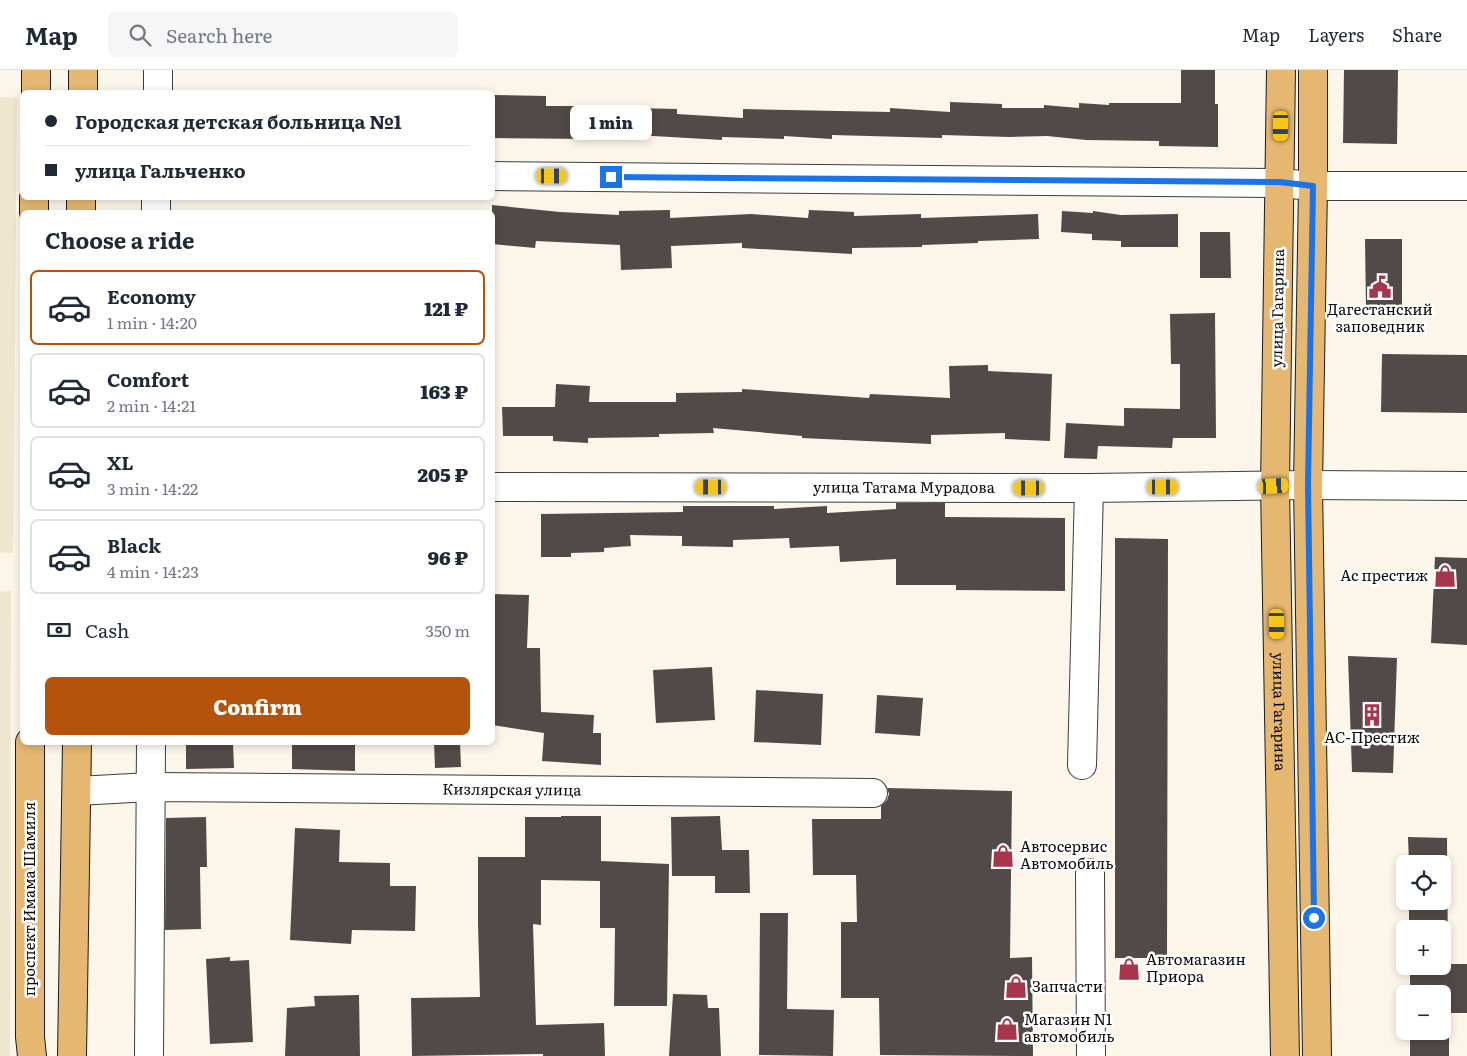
<!DOCTYPE html>
<html lang="en">
<head>
<meta charset="utf-8">
<style>
  body { margin:0; font-family:Literata,serif; background:#f6f6f7; color:#1f2937; height:100vh; display:flex; flex-direction:column; font-size:19px; white-space:nowrap }
  * { box-sizing:border-box; margin:0 }
  p { font-size:16px; color:#747a83 }
  .icon { flex:none; width:28px; height:28px; fill:none; stroke:currentColor; stroke-width:2; stroke-linecap:round; stroke-linejoin:round }
  .map { position:relative; flex:1; overflow:hidden }
  .side { position:absolute; left:20px; top:140px; width:475px; height:535px; display:flex; flex-direction:column; background:#fff; border-radius:8px; box-shadow:0 2px 8px #0003 }
  .side>* { flex:none }
  .top-card { position:absolute; left:20px; top:20px; width:475px; height:110px; border-radius:8px; box-shadow:0 2px 8px #0003; display:grid; align-content:center; height:110px; padding:0 25px; background:#fff }
  .tools { position:absolute; left:1396px; top:785px; display:grid; gap:10px }
  .tools a { display:grid; place-items:center; width:55px; height:55px; border-radius:8px; background:#fff; box-shadow:0 2px 8px #0003; font-size:25px }
  .end { position:absolute; width:22px; height:22px; margin:-11px; border:6px solid #1a73e8; background:#fff; box-shadow:0 0 0 2px #fff }
  .from { border-radius:50% }
  .bubble { position:absolute; height:35px; border-radius:8px; background:#fff; box-shadow:0 2px 8px #0003; font-size:16px; font-weight:800; line-height:35px; text-align:center }
  .car { position:absolute; width:15px; height:30px; margin:-15px -8px; border-radius:6px; box-shadow:0 0 4px 1px #0007; background:linear-gradient(#f5c518 24%,#345 0 40%,#f5c518 0 76%,#345 0 86%,#f5c518 0) }
  .top-card b { display:flex; align-items:center; gap:18px; height:48px; font-size:19px }
  .top-card b+b { border-top:1px solid #e0e1e3 }
  .top-card i { width:12px; height:12px; background:#1f2937 }
  ul { padding:0; list-style:none }
  li { display:flex; align-items:center; gap:15px; height:75px; margin:0 10px 8px; padding:0 15px; border:2px solid #e0e1e3; border-radius:8px }
  li div { flex:1 }
  li b { display:block; font-size:19px }
  li em { font-style:normal; font-weight:800 }
  li.active { border-color:#b45309 }
  li>.icon { width:45px; height:45px; stroke-width:1.5 }
  h2 { padding:0 25px; font-size:22px; line-height:60px }
  .pay { display:flex; align-items:center; gap:12px; height:55px; padding:0 25px; font-size:19px }
  .pay p { margin-inline-start:auto }
  .button { display:flex; gap:10px; margin-top:auto; padding:10px 25px }
  .button a { flex:1; height:58px; border-radius:8px; background:#b45309; color:#fff; font-size:20px; font-weight:800; line-height:58px; text-align:center }
  header { display:flex; align-items:center; gap:30px; box-sizing:border-box; height:70px; padding:0 25px; background:#fff; border-bottom:1px solid #e0e1e3 }
  header strong { font-size:24px }
  nav { display:flex; gap:28px; margin-inline-start:auto; font-size:18px }
  .search { width:350px; height:45px; background:#f6f6f7; display:flex; align-items:center; gap:12px; box-sizing:border-box; padding:0 18px; border-radius:8px; color:#747a83; font-size:19px }
  .map>svg:first-child { display:block }
</style>
</head>
<body>
<header>
<strong>Map</strong>
<div class="search"><svg class="icon" aria-label="search" viewBox="0 0 24 24"><circle cx="10" cy="10" r="6"/><path d="M15 15l6 6"/></svg>Search here</div>
<nav><a>Map</a><a>Layers</a><a>Share</a></nav>
</header>
<div class="map">
<svg width="1467" height="986" viewBox="0 0 1467 986">
  <rect width="100%" height="100%" fill="#fcf6ea"/>
  <path fill="#eee6cd" d="M 0,27 L 17,28 L 13,483 L 0,482 Z
    M 11,521 L 10,986 L 0,986 L 0,522 Z"/>
  <path fill="#514a48" d="M 1181,0 L 1215,0 L 1215,34 L 1218,34 L 1218,77 L 1159,76 L 1159,71 L 1086,70 L 1047,66 L 1010,67 L 942,65 L 942,68 L 832,65 L 832,69 L 784,66 L 784,69 L 722,67 L 722,70 L 636,65 L 636,38 L 677,39 L 677,44 L 743,48 L 743,39 L 890,42 L 890,38 L 950,42 L 950,32 L 1002,34 L 1002,38 L 1044,38 L 1044,35 L 1079,38 L 1079,33 L 1109,35 L 1109,33 L 1181,33 Z
    M 1344,0 L 1398,0 L 1397,74 L 1343,73 Z
    M 492,25 L 546,26 L 546,36 L 593,36 L 593,69 L 492,68 Z
    M 492,135 L 560,142 L 619,145 L 619,141 L 670,140 L 670,148 L 751,144 L 808,148 L 809,140 L 854,142 L 854,146 L 921,144 L 921,148 L 1038,144 L 1039,169 L 978,171 L 978,173 L 922,175 L 922,177 L 852,178 L 852,184 L 742,178 L 742,173 L 671,176 L 672,198 L 621,200 L 620,175 L 536,171 L 535,178 L 492,174 Z
    M 1062,141 L 1093,143 L 1093,141 L 1121,145 L 1178,144 L 1178,177 L 1121,177 L 1121,171 L 1092,170 L 1092,164 L 1061,162 Z
    M 1200,162 L 1230,162 L 1231,208 L 1200,208 Z
    M 1365,169 L 1402,169 L 1402,239 L 1366,239 Z
    M 1215,243 L 1216,368 L 1173,368 L 1172,378 L 1098,376 L 1097,389 L 1064,388 L 1066,353 L 1124,356 L 1124,338 L 1180,339 L 1180,294 L 1171,294 L 1170,244 Z
    M 1382,284 L 1467,285 L 1467,343 L 1381,342 Z
    M 988,295 L 988,301 L 1052,304 L 1050,371 L 1005,369 L 1005,363 L 931,365 L 931,374 L 802,368 L 802,366 L 713,358 L 714,363 L 659,364 L 659,367 L 588,368 L 588,373 L 553,371 L 553,366 L 503,366 L 502,337 L 555,337 L 556,314 L 590,316 L 589,332 L 676,332 L 676,323 L 742,322 L 742,319 L 869,328 L 870,324 L 950,328 L 949,296 Z
    M 896,433 L 945,433 L 945,447 L 1065,448 L 1065,521 L 956,520 L 956,515 L 896,515 L 896,489 L 840,492 L 839,476 L 790,478 L 789,468 L 733,470 L 733,477 L 682,476 L 682,466 L 630,465 L 631,476 L 604,478 L 604,482 L 571,483 L 571,487 L 541,487 L 541,444 L 683,442 L 683,436 L 774,436 L 774,439 L 827,436 L 827,443 L 896,439 Z
    M 1115,468 L 1168,469 L 1167,888 L 1115,888 Z
    M 1435,487 L 1467,488 L 1467,575 L 1431,573 Z
    M 492,524 L 529,525 L 527,578 L 540,578 L 541,642 L 594,645 L 593,663 L 601,663 L 601,695 L 542,691 L 544,663 L 492,655 Z
    M 1348,586 L 1397,588 L 1393,703 L 1352,702 Z
    M 712,597 L 715,650 L 656,653 L 653,600 Z
    M 756,620 L 823,624 L 821,675 L 754,672 Z
    M 877,625 L 923,628 L 920,666 L 875,663 Z
    M 186,672 L 233,672 L 234,698 L 186,699 Z
    M 292,672 L 355,672 L 355,701 L 292,699 Z
    M 434,672 L 460,672 L 461,697 L 435,698 Z
    M 887,718 L 1012,721 L 1010,888 L 1032,887 L 1033,986 L 880,985 L 879,928 L 841,928 L 841,852 L 857,852 L 856,805 L 813,805 L 812,749 L 881,749 L 881,736 L 887,730 L 889,724 Z
    M 561,746 L 601,746 L 601,791 L 669,794 L 667,936 L 614,936 L 615,858 L 600,858 L 600,811 L 541,810 L 541,855 L 533,854 L 536,955 L 604,953 L 605,986 L 543,986 L 543,984 L 412,986 L 411,928 L 480,927 L 478,854 L 478,787 L 525,787 L 525,747 L 561,747 Z
    M 720,746 L 722,780 L 749,780 L 750,823 L 715,823 L 715,806 L 672,806 L 671,747 Z
    M 206,747 L 207,797 L 200,797 L 201,859 L 165,860 L 166,748 Z
    M 295,758 L 340,760 L 339,792 L 390,793 L 390,816 L 416,816 L 415,861 L 352,860 L 351,874 L 290,870 Z
    M 1408,767 L 1447,768 L 1448,894 L 1467,894 L 1467,943 L 1449,943 L 1449,986 L 1410,986 L 1410,961 L 1442,961 L 1442,924 L 1410,924 L 1410,896 L 1442,896 L 1442,859 L 1409,859 L 1409,831 L 1442,831 L 1442,794 L 1409,794 Z
    M 760,843 L 788,843 L 787,939 L 834,940 L 833,986 L 759,985 Z
    M 230,887 L 230,891 L 249,890 L 253,972 L 210,974 L 206,889 Z
    M 673,924 L 707,925 L 708,938 L 719,938 L 721,986 L 669,986 Z
    M 359,925 L 360,986 L 285,986 L 287,938 L 315,936 L 314,926 Z"/>
  <g fill="none" stroke-linecap="round" stroke-linejoin="round">
    <defs>
      <g id="minor">
        <path d="M 158,22 L 158,0"/>
        <path d="M 492,106 L 1280,113 L 1313,116 L 1467,116"/>
        <path d="M 156,142 L 156,128"/>
        <path id="s1" d="M 492,417 L 1089,418 L 1308,415 L 1467,416"/>
        <path d="M 1082,695 L 1089,418"/>
        <path id="s2" d="M 77,721 L 151,717 L 873,723"/>
        <path d="M 1090,803 L 1091,986"/>
        <path d="M 149,986 L 151,672"/>
      </g>
      <g id="major">
        <path id="s3" d="M 1281,0 L 1275,416 L 1285,986"/>
        <path d="M 1313,0 L 1313,116 L 1308,415 L 1317,986"/>
        <path d="M 36,22 L 36,0"/>
        <path d="M 83,22 L 83,0"/>
        <path d="M 34,142 L 34,128"/>
        <path d="M 81,142 L 81,128"/>
        <path d="M 30,672 L 30,967 L 32,986"/>
        <path d="M 72,986 L 77,672"/>
      </g>
    </defs>
    <use href="#minor" stroke="#3d3d3d" stroke-width="30"/>
    <use href="#major" stroke="#1b1b1b" stroke-width="30"/>
    <use href="#minor" stroke="#fff" stroke-width="28"/>
    <use href="#major" stroke="#e5b770" stroke-width="28"/>
  </g>
  <g fill="none" stroke-linecap="round" stroke-linejoin="round">
    <path stroke="#1a73e8" stroke-width="6" d="M 611,107 L 1280,112 L 1313,116 L 1308,414 L 1314,848"/>
  </g>
  <defs>
    <symbol id="civic-bare" viewBox="-9 -9 18 18"><path d="M-.6-6.5H3V-4.5H.6V-3L4-1V1h2V6H-6V1h2V-1L-.6-3ZM-1.2 2.5V6h2.4V2.5Z" fill="#a6364c" stroke="#fff" stroke-width="2.5" paint-order="stroke"/></symbol>
    <symbol id="shop-bare" viewBox="-9 -9 18 18"><path d="M-5-2.5h2.3a2.7 3.5 0 0 1 5.4 0H5L5.5 6h-11ZM-1.5-2.5h3a1.5 2.3 0 0 0-3 0Z" fill="#a6364c" stroke="#fff" stroke-width="2.5" paint-order="stroke"/></symbol>
    <symbol id="building-bare" viewBox="-9 -9 18 18"><path d="M-4-6H4V6H1V3H-1V6H-4ZM-2.5-4.3h1.7v1.8h-1.7ZM.8-4.3h1.7v1.8H.8ZM-2.5-1h1.7V.8h-1.7ZM.8-1h1.7V.8H.8Z" fill="#a6364c" stroke="#fff" stroke-width="2.5" paint-order="stroke"/></symbol>
  </defs>
  <g fill-rule="evenodd">
    <use href="#civic-bare" x="1364" y="201" width="32" height="32"/>
    <use href="#shop-bare" x="1429" y="490" width="32" height="32"/>
    <use href="#building-bare" x="1356" y="629" width="32" height="32"/>
    <use href="#shop-bare" x="987" y="770" width="32" height="32"/>
    <use href="#shop-bare" x="1113" y="883" width="32" height="32"/>
    <use href="#shop-bare" x="1000" y="901" width="32" height="32"/>
    <use href="#shop-bare" x="991" y="943" width="32" height="32"/>
  </g>
  <g text-anchor="middle" stroke-width="5" stroke-linejoin="round" paint-order="stroke">
    <g font-size="15" fill="#0a0a0a" stroke="#fff">
      <text transform="translate(1278 238) rotate(-89)" y="5">улица Гагарина</text>
      <text dy="5" stroke="none"><textPath href="#s1" startOffset="412">улица Татама Мурадова</textPath></text>
      <text dy="5" stroke="none"><textPath href="#s3" startOffset="642">улица Гагарина</textPath></text>
      <text dy="5" stroke="none"><textPath href="#s2" startOffset="435">Кизлярская улица</textPath></text>
      <text transform="translate(30 829) rotate(-90)" y="5">проспект Имама Шамиля</text>
    </g>
    <g font-size="15" fill="#0a0a0a" stroke="#fff" text-anchor="start">
      <text x="1380" y="245" text-anchor="middle">Дагестанский<tspan x="1380" dy="17">заповедник</tspan></text>
      <text x="1428" y="511" text-anchor="end">Ас престиж</text>
      <text x="1372" y="673" text-anchor="middle">АС-Престиж</text>
      <text x="1020" y="782">Автосервис<tspan x="1020" dy="17">Автомобиль</tspan></text>
      <text x="1146" y="895">Автомагазин<tspan x="1146" dy="17">Приора</tspan></text>
      <text x="1032" y="922">Запчасти</text>
      <text x="1024" y="955">Магазин N1<tspan x="1024" dy="17">автомобиль</tspan></text>
    </g>
  </g>
</svg>
<div class="tools">
<a><svg class="icon" aria-label="locate" viewBox="0 0 24 24"><circle cx="12" cy="12" r="6"/><path d="M12 2v4M12 18v4M2 12h4M18 12h4"/></svg></a>
<a>+</a>
<a>−</a>
</div>
<i class="end from" style="left:1314px;top:848px"></i>
<i class="end" style="left:611px;top:107px"></i>
<div class="bubble" style="left:570px;top:35px;width:82px">1 min</div>
<i class="car" style="left:1281px;top:56px;rotate:181deg"></i>
<i class="car" style="left:552px;top:106px;rotate:90deg"></i>
<i class="car" style="left:1274px;top:416px;rotate:87deg"></i>
<i class="car" style="left:711px;top:417px;rotate:270deg"></i>
<i class="car" style="left:1163px;top:417px;rotate:90deg"></i>
<i class="car" style="left:1029px;top:418px;rotate:270deg"></i>
<i class="car" style="left:1277px;top:554px;rotate:179deg"></i>
<div class="top-card">
<b><i class="from"></i>Городская детская больница №1</b>
<b><i></i>улица Гальченко</b>
</div>
<section class="side">
<h2>Choose a ride</h2>
<ul>
<li class="active"><svg class="icon" aria-label="car" viewBox="0 0 24 24"><path d="M5 17H2v-5l4-1 3-4h7l3 4 3 1v5h-3M9 17h6M6 11h13"/><circle cx="7" cy="17" r="2"/><circle cx="17" cy="17" r="2"/></svg><div><b>Economy</b><p>1 min · 14:20</p></div><em>121 ₽</em></li>
<li><svg class="icon" aria-label="car" viewBox="0 0 24 24"><path d="M5 17H2v-5l4-1 3-4h7l3 4 3 1v5h-3M9 17h6M6 11h13"/><circle cx="7" cy="17" r="2"/><circle cx="17" cy="17" r="2"/></svg><div><b>Comfort</b><p>2 min · 14:21</p></div><em>163 ₽</em></li>
<li><svg class="icon" aria-label="car" viewBox="0 0 24 24"><path d="M5 17H2v-5l4-1 3-4h7l3 4 3 1v5h-3M9 17h6M6 11h13"/><circle cx="7" cy="17" r="2"/><circle cx="17" cy="17" r="2"/></svg><div><b>XL</b><p>3 min · 14:22</p></div><em>205 ₽</em></li>
<li><svg class="icon" aria-label="car" viewBox="0 0 24 24"><path d="M5 17H2v-5l4-1 3-4h7l3 4 3 1v5h-3M9 17h6M6 11h13"/><circle cx="7" cy="17" r="2"/><circle cx="17" cy="17" r="2"/></svg><div><b>Black</b><p>4 min · 14:23</p></div><em>96 ₽</em></li>
</ul>
<div class="pay"><svg class="icon" aria-label="cash" viewBox="0 0 24 24"><path d="M3 7h18v10H3z"/><circle cx="12" cy="12" r="2"/></svg>Cash<p>350 m</p></div>
<div class="button"><a>Confirm</a></div>
</section>
</div>
</body>
</html>
